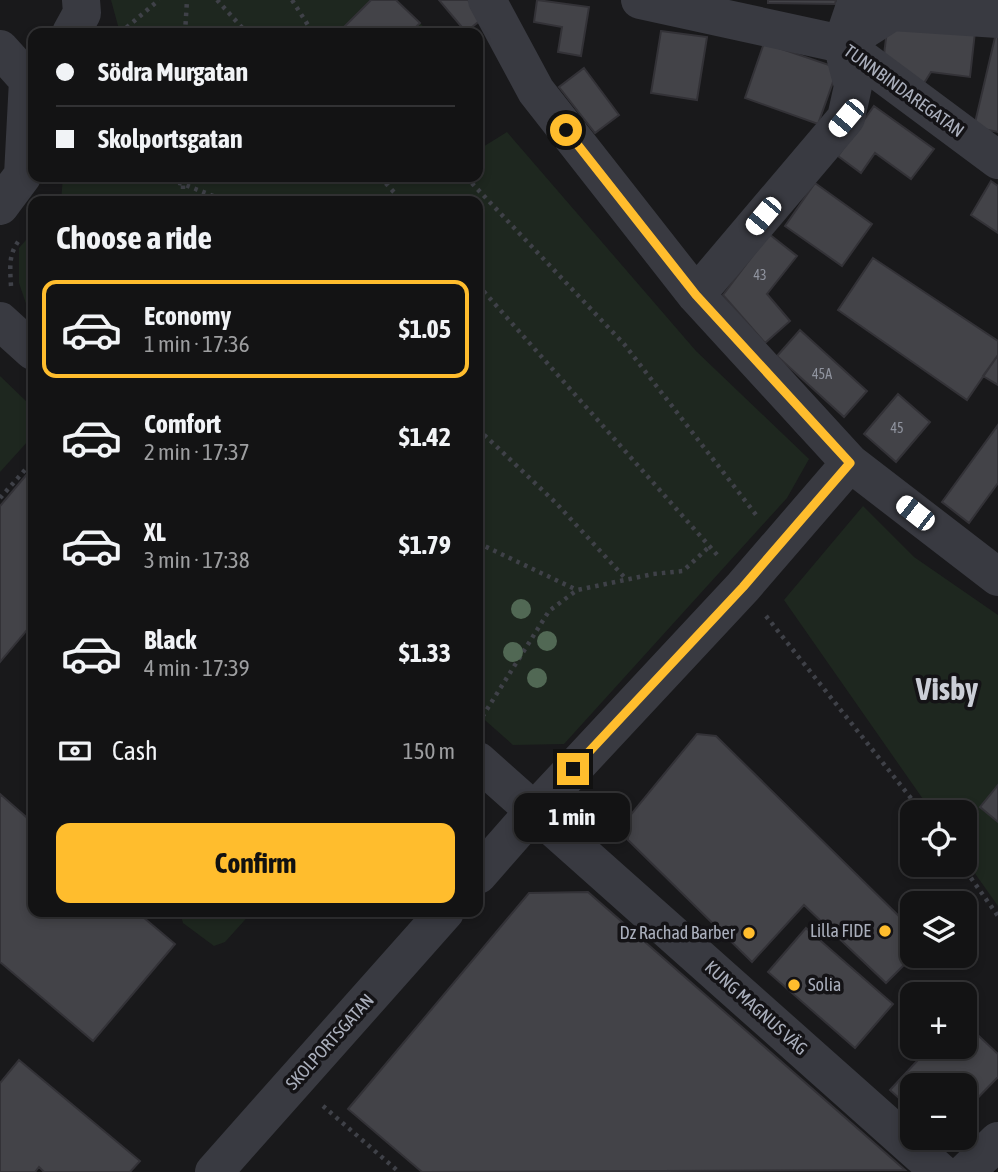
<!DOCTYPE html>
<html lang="en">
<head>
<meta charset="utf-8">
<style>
  body { margin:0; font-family:"Asap Condensed",sans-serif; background:#202022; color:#f1f3f6; height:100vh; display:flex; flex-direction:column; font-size:26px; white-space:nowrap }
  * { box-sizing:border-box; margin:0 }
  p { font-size:23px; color:#9d9ea0 }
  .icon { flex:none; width:38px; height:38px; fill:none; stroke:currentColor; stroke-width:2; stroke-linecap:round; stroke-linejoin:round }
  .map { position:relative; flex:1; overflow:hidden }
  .drawer { position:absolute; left:28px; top:196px; width:455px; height:721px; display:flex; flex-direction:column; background:#131314; border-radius:14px; box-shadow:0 4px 10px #0003,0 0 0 2px #323234 }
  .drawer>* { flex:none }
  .guide { position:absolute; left:28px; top:28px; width:455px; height:154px; border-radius:14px; box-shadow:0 4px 10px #0003,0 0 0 2px #323234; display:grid; align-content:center; height:154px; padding:0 28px; background:#131314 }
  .fabs { position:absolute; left:900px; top:800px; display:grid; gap:14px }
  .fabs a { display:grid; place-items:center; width:77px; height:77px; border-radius:14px; background:#131314; box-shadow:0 4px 10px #0003,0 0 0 2px #323234; font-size:35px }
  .end { position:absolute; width:32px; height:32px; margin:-16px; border:9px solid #ffbd2d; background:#111; box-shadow:0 0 0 4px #111 }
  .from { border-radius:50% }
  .bubble { position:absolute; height:49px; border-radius:14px; background:#131314; box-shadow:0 4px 10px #0003,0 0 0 2px #323234; font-size:23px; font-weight:700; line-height:49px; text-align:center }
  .car { position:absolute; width:21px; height:42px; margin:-21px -10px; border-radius:9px; box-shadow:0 0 5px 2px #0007; background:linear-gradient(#fff 24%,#345 0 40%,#fff 0 76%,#345 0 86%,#fff 0) }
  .guide b { display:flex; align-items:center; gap:24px; height:66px; font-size:26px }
  .guide b+b { border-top:2px solid #323234 }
  .guide i { width:18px; height:18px; background:#f1f3f6 }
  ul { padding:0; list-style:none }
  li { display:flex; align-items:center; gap:21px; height:98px; margin:0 14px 10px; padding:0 14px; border:4px solid transparent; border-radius:14px }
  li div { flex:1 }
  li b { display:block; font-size:26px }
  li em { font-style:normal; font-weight:700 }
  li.selected { border-color:#ffbd2d }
  li>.icon { width:63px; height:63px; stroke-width:1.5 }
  h2 { padding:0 28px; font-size:32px; line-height:84px }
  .pay { display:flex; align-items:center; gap:18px; height:77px; padding:0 28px; font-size:26px }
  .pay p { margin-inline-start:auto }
  .cta { display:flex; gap:14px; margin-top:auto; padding:14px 28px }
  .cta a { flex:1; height:80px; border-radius:14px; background:#ffbd2d; color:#111; font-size:28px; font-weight:700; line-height:80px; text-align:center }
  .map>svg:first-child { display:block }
</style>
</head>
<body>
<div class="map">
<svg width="998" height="1172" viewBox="0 0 998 1172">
  <rect width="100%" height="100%" fill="#19191b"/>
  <path fill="#1e271f" d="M 111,0 L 396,0 L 430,33 L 120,33 Z
    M 507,132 L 696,351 L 809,459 L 787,498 L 564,744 L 513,745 L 478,714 L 478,201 L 61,201 L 63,177 L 478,177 L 478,150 Z
    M 33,232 L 33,324 L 19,283 L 19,248 Z
    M 0,376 L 28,403 L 29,440 L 0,472 Z
    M 863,506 L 914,557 L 998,615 L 998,785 L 981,807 L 998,823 L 998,906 L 964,858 L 964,812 L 932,812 L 784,600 Z
    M 180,912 L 252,912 L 225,942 L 214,946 L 183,923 Z"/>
  <path fill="#434348" stroke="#333237" stroke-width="2" d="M 371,0 L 396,0 L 420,23 L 410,33 L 338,33 Z
    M 439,0 L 468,0 L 483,18 L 466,32 Z
    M 537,0 L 589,7 L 581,56 L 558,52 L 562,27 L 534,22 Z
    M 768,0 L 836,0 L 835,4 L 768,3 Z
    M 888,22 L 975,32 L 970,77 L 931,72 L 921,88 L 883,63 Z
    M 661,31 L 707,37 L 697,100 L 651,93 Z
    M 996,33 L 998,33 L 998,132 L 974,127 Z
    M 764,43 L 838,68 L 818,124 L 745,98 Z
    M 584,68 L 619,115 L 595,133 L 559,87 Z
    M 874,106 L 934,149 L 911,179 L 875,153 L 861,173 L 838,156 Z
    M 991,181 L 998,186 L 998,233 L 971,215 Z
    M 815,183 L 872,224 L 842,266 L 785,226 Z
    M 769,234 L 797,256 L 767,294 L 790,321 L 765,343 L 723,295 Z
    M 873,258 L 998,341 L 998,355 L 967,400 L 838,310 Z
    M 800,330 L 867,391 L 844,417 L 777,356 Z
    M 998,355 L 998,385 L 983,376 Z
    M 898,394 L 930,422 L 896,462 L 864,434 Z
    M 998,425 L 998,483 L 969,523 L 942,502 Z
    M 33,467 L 33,623 L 0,662 L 0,506 Z
    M 697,734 L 716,736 L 912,929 L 913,956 L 886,983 L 804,905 L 752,962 L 628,840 L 628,818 Z
    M 998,785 L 998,822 L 980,807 Z
    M 0,794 L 33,823 L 33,912 L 137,912 L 175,944 L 93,1041 L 0,962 Z
    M 588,892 L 905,1170 L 422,1172 L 348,1109 L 529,893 Z
    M 806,928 L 893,1004 L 855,1048 L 768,972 Z
    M 964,1022 L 998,1054 L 998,1077 L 964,1112 L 964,1085 L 912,1085 L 912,1110 L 890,1090 L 931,1046 L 964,1046 Z
    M 19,1060 L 140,1161 L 130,1172 L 44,1172 L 39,1167 L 35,1172 L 0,1172 L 0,1083 Z"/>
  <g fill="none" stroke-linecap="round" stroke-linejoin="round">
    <path stroke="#3f4148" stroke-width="4.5" stroke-dasharray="3.5 5" stroke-linecap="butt" d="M 217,0 L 247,33
      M 292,0 L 313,33
      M 120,33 L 159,0
      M 185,33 L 187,0
      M 183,177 L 183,201
      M 380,177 L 402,201
      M 466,177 L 624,344 L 757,516
      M 60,178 L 160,178 L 183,184 L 226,201
      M 478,285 L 719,557
      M 11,286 C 10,267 8,253 21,238
      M 478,429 L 556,503 L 626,579
      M 0,498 L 33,461
      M 478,543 L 577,590
      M 766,616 L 922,812
      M 480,724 L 479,722 L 549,611 L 577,590 L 653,574 L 683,571 L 710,546
      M 961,864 L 998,916
      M 323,1106 L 399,1172"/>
    <path stroke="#393a41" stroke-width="38" d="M 487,0 L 536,91 L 696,295 L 850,463 L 998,577
      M 640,0 L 842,44 L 998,160
      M 71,33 L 82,13 L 81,0
      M 842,44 L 892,12 L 998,19
      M 0,49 L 28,80
      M 0,206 L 23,175 L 28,80 L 33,74
      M 696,295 L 846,118 L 853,86 L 842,44 L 857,0
      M 0,321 L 33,351
      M 478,761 L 940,1172
      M 478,875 L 535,810 L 743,587 L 850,463
      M 214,1172 L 445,912
      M 966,1172 L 998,1141"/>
  </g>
  <g fill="#516854">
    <circle cx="521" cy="609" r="10"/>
    <circle cx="547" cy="641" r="10"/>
    <circle cx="513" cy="652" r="10"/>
    <circle cx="537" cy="678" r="10"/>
  </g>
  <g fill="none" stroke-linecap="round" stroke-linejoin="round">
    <path stroke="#ffbd2d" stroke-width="9" d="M 566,130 L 696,295 L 850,463 L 743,587 L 573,769"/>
  </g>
  <g fill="#ffbd2d" stroke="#141316" stroke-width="2.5">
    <circle cx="885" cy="931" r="7"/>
    <circle cx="749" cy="933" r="7"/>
    <circle cx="794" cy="985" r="7"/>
  </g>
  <g text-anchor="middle" stroke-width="7" stroke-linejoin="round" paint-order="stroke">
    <g font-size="14" fill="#90949f">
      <text x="760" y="280">43</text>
      <text x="822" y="379">45A</text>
      <text x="897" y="433">45</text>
    </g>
    <g font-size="18" fill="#aaafbc" stroke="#141316">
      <text transform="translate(904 91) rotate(36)" y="6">TUNNBINDAREGATAN</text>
      <text transform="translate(756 1008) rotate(42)" y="6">KUNG MAGNUS VÄG</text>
      <text transform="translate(330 1042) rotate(-48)" y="6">SKOLPORTSGATAN</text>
    </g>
    <g font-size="18" fill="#aaafbc" stroke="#141316" text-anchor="end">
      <text x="871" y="937">Lilla FIDE</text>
      <text x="735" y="939">Dz Rachad Barber</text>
      <text x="808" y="991" text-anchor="start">Solia</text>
    </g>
    <g font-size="32" font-weight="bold" fill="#cbced7" stroke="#141316">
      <text x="947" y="700">Visby</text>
    </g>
  </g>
</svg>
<div class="fabs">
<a><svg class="icon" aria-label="locate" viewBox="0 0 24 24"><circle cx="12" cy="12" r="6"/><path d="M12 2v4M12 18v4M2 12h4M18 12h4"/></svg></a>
<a><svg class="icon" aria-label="layers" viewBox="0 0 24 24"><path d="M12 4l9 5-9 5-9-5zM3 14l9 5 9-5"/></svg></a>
<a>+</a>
<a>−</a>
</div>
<i class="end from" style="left:566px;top:130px"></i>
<i class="end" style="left:573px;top:769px"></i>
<div class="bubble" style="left:514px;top:793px;width:116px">1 min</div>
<i class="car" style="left:846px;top:118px;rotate:220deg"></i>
<i class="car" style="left:763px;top:216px;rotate:220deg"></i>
<i class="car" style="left:915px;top:513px;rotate:308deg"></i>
<div class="guide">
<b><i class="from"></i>Södra Murgatan</b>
<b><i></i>Skolportsgatan</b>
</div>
<section class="drawer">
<h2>Choose a ride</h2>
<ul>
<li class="selected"><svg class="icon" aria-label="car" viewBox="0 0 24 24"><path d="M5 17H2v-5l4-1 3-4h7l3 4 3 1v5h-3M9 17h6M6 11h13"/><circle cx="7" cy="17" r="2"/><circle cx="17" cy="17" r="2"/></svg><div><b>Economy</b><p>1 min · 17:36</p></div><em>$1.05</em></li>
<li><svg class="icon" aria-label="car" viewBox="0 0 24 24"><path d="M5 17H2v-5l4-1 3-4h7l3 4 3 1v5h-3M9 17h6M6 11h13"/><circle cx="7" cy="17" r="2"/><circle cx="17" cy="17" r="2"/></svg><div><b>Comfort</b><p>2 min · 17:37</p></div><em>$1.42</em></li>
<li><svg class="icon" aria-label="car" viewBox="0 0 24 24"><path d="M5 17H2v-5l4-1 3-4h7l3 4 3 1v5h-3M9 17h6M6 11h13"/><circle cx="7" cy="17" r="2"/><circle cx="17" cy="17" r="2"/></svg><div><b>XL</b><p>3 min · 17:38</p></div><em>$1.79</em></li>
<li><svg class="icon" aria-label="car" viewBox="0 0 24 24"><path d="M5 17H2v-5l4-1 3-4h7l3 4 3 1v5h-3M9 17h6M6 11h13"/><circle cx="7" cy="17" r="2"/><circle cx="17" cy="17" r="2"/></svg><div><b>Black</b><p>4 min · 17:39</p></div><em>$1.33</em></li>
</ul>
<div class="pay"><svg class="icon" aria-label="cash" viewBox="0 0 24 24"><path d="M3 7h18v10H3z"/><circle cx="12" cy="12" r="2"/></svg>Cash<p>150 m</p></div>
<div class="cta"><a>Confirm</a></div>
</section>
</div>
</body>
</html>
